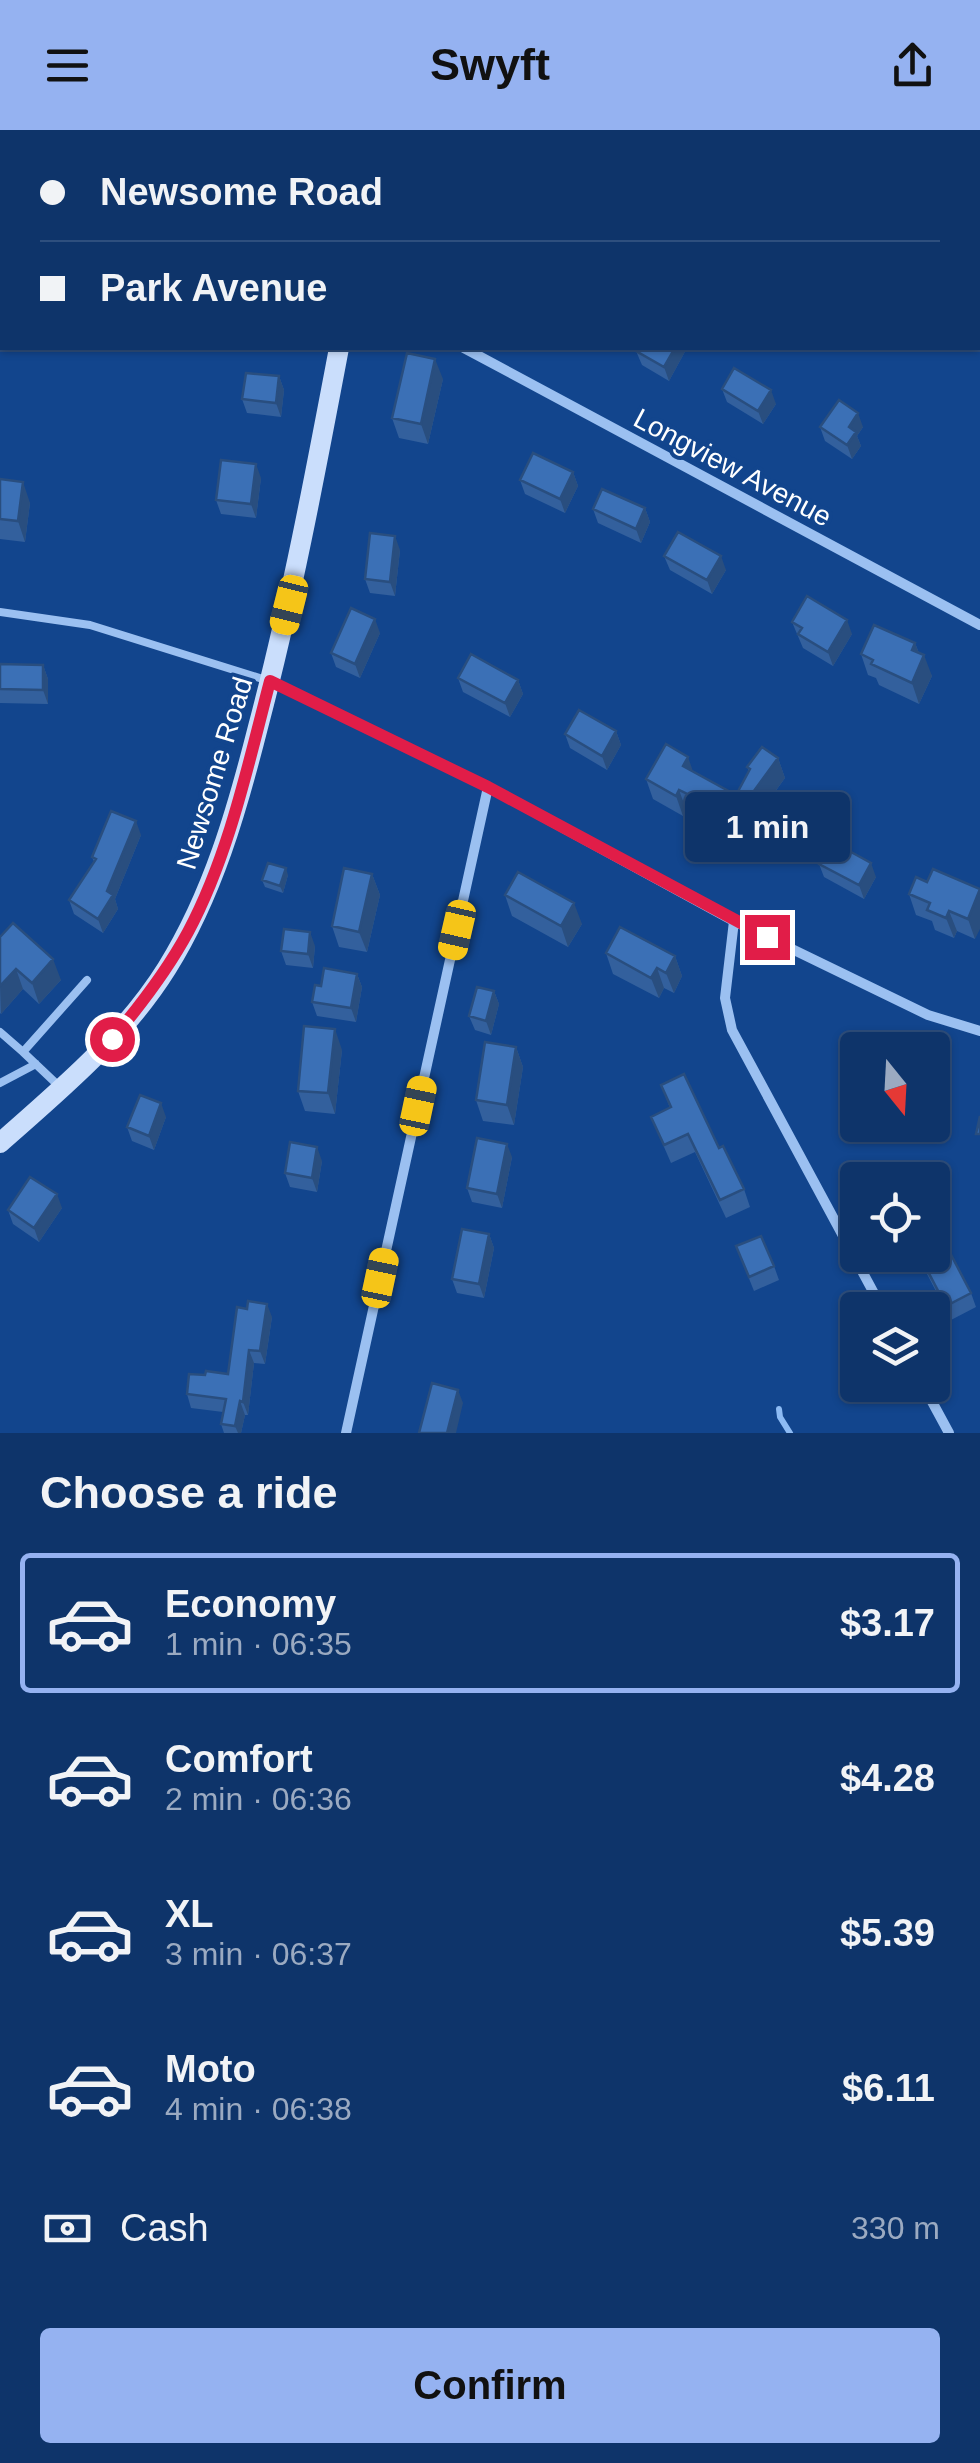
<!DOCTYPE html>
<html lang="en">
<head>
<meta charset="utf-8">
<style>
  body { margin:0; font-family:Helvetica,sans-serif; background:#173c70; color:#f1f3f6; height:100vh; display:flex; flex-direction:column; font-size:38px; white-space:nowrap }
  * { box-sizing:border-box; margin:0 }
  p { font-size:32px; color:#9baac1 }
  .icon { flex:none; width:55px; height:55px; fill:none; stroke:currentColor; stroke-width:2; stroke-linecap:round; stroke-linejoin:round }
  .map { position:relative; height:1303px; overflow:hidden }
  .side { display:flex; flex-direction:column; background:#0e346a; flex:1 }
  .side>* { flex:none }
  .guide { position:absolute; left:0px; top:0px; width:980px; height:220px; box-shadow:0 2px 8px #0004,0 0 0 2px #2e4f7e; display:grid; align-content:center; height:220px; padding:0 40px; background:#0e346a }
  .needle { width:65px; rotate:162deg }
  .tools { position:absolute; left:840px; top:902px; display:grid; gap:20px }
  .tools a { display:grid; place-items:center; width:110px; height:110px; border-radius:10px; background:#0e346a; box-shadow:0 2px 8px #0004,0 0 0 2px #2e4f7e; font-size:50px }
  .end { position:absolute; width:45px; height:45px; margin:-22px; border:12px solid #e11d48; background:#fff; box-shadow:0 0 0 5px #fff }
  .from { border-radius:50% }
  .bubble { position:absolute; height:70px; border-radius:10px; background:#0e346a; box-shadow:0 2px 8px #0004,0 0 0 2px #2e4f7e; font-size:32px; font-weight:800; line-height:70px; text-align:center }
  .car { position:absolute; width:30px; height:60px; margin:-30px -15px; border-radius:12px; box-shadow:0 0 8px 2px #0007; background:linear-gradient(#f5c518 24%,#345 0 40%,#f5c518 0 76%,#345 0 86%,#f5c518 0) }
  .guide b { display:flex; align-items:center; gap:35px; height:95px; font-size:38px }
  .guide b+b { border-top:2px solid #2e4f7e }
  .guide i { width:25px; height:25px; background:#f1f3f6 }
  ul { padding:0; list-style:none }
  li { display:flex; align-items:center; gap:30px; height:140px; margin:0 20px 15px; padding:0 20px; border:5px solid transparent; border-radius:10px }
  li div { flex:1 }
  li b { display:block; font-size:38px }
  li em { font-style:normal; font-weight:800 }
  li.current { border-color:#95b2f1 }
  li>.icon { width:90px; height:90px; stroke-width:1.5 }
  h2 { padding:0 40px; font-size:45px; line-height:120px }
  .pay { display:flex; align-items:center; gap:25px; height:110px; padding:0 40px; font-size:38px }
  .pay p { margin-inline-start:auto }
  .action { display:flex; gap:20px; margin-top:auto; padding:20px 40px }
  .action a { flex:1; height:115px; border-radius:10px; background:#95b2f1; color:#111; font-size:40px; font-weight:800; line-height:115px; text-align:center }
  header { display:flex; justify-content:space-between; align-items:center; height:130px; padding:0 40px; background:#95b2f1; color:#111; font-size:45px; font-weight:800 }
  .map>svg:first-child { display:block }
</style>
</head>
<body>
<header><svg class="icon" aria-label="menu" viewBox="0 0 24 24"><path d="M4 6h16M4 12h16M4 18h16"/></svg>Swyft<svg class="icon" aria-label="share" viewBox="0 0 24 24"><path d="M12 15V3M7 8l5-5 5 5M5 13v7h14v-7"/></svg></header>
<div class="map">
<svg width="980" height="1303" viewBox="0 0 980 1303">
  <rect width="100%" height="100%" fill="#12458d"/>
  <g fill="none" stroke-linecap="round" stroke-linejoin="round">
    <path stroke="#8dbbf4" stroke-width="6" d="M 779,1279 L 780,1287 L 790,1303"/>
    <path stroke="#9bc0f1" stroke-width="8" d="M 0,482 L 90,495 L 266,550
      M 0,902 L 23,922
      M 0,953 L 36,934
      M 61,958 L 23,922 L 87,850"/>
    <path stroke="#9bc0f1" stroke-width="10" d="M 0,57 L 2,57
      M 464,218 L 980,495
      M 270,551 L 488,657 L 734,791 L 928,885 L 980,901
      M 734,791 L 725,868 L 732,900 L 883,1180
      M 923,1255 L 949,1303
      M 346,1303 L 488,657"/>
    <path stroke="#cadefc" stroke-width="20" d="M 389,2 L 390,0
      M 0,1013 C 60,960 124,907 167,838 C 213,764 237,680 258,597 C 291,472 315,345 339,218"/>
  </g>
  <path fill="#33609d" d="M 687,218 L 669,251 L 642,235 L 636,221 Z
    M 279,246 L 284,260 L 281,287 L 247,283 L 242,269 Z
    M 443,249 L 428,314 L 399,308 L 392,288 Z
    M 722,259 L 776,274 L 763,294 L 727,272 Z
    M 820,297 L 863,297 L 857,306 L 861,316 L 852,329 L 825,311 Z
    M 573,342 L 578,356 L 565,383 L 525,364 L 520,350 Z
    M 261,348 L 256,388 L 221,384 L 216,370 Z
    M 0,349 L 30,373 L 25,412 L 0,409 Z
    M 645,378 L 650,392 L 641,413 L 598,393 L 593,379 Z
    M 400,420 L 395,466 L 370,463 L 365,449 Z
    M 664,426 L 726,440 L 712,464 L 670,440 Z
    M 792,492 L 852,504 L 833,536 L 803,518 Z
    M 380,503 L 360,548 L 336,537 L 331,523 Z
    M 915,513 L 919,523 L 932,546 L 919,574 L 879,555 L 876,548 L 868,545 L 861,524 Z
    M 0,534 L 43,535 L 48,549 L 48,574 L 0,573 Z
    M 458,548 L 518,550 L 523,564 L 510,587 L 463,562 Z
    M 616,601 L 621,615 L 607,640 L 570,618 L 565,604 Z
    M 778,628 L 785,648 L 767,673 L 804,707 L 793,731 L 686,679 L 683,686 L 653,669 L 646,649 L 694,642 L 736,665 L 749,641 L 747,637 Z
    M 141,705 L 115,769 L 118,779 L 103,803 L 74,784 L 69,770 L 94,732 L 92,727 Z
    M 819,734 L 876,747 L 864,769 L 824,747 Z
    M 372,744 L 380,765 L 367,822 L 339,817 L 332,796 Z
    M 288,745 L 283,763 L 265,757 L 262,750 Z
    M 927,752 L 980,759 L 975,809 L 957,801 L 954,808 L 935,800 L 932,791 L 916,785 L 909,764 Z
    M 505,765 L 582,794 L 568,817 L 512,786 Z
    M 0,807 L 61,850 L 39,874 L 23,859 L 1,884 L 0,883 Z
    M 315,816 L 313,838 L 286,835 L 281,821 Z
    M 606,823 L 675,826 L 682,846 L 674,863 L 664,858 L 659,868 L 613,844 Z
    M 357,844 L 362,857 L 356,892 L 317,886 L 312,872 L 321,856 Z
    M 494,861 L 499,874 L 491,905 L 475,900 L 469,886 Z
    M 516,917 L 523,937 L 514,995 L 483,991 L 476,970 Z
    M 342,920 L 335,984 L 305,981 L 298,961 Z
    M 858,925 L 858,971 L 849,950 Z
    M 661,955 L 719,1018 L 744,1059 L 750,1077 L 726,1088 L 695,1022 L 671,1033 L 651,987 L 670,978 Z
    M 166,987 L 154,1020 L 132,1011 L 127,997 Z
    M 512,1027 L 502,1078 L 472,1072 L 467,1058 Z
    M 322,1031 L 317,1062 L 290,1057 L 285,1043 Z
    M 62,1078 L 39,1112 L 13,1094 L 8,1080 Z
    M 489,1104 L 494,1118 L 484,1168 L 457,1163 L 452,1149 Z
    M 736,1116 L 774,1136 L 779,1150 L 754,1161 Z
    M 922,1130 L 971,1163 L 976,1177 L 951,1190 L 927,1144 Z
    M 272,1187 L 265,1234 L 254,1233 L 248,1285 L 245,1285 L 241,1303 L 224,1303 L 221,1294 L 223,1282 L 191,1278 L 187,1264 L 205,1245 L 228,1244 Z"/>
  <path fill="#294e7f" d="M 675,218 L 687,218 L 669,251 L 664,237 Z
    M 435,229 L 443,249 L 428,314 L 421,294 Z
    M 279,246 L 284,260 L 281,287 L 276,273 Z
    M 771,260 L 776,274 L 763,294 L 758,281 Z
    M 858,283 L 863,297 L 857,306 L 861,316 L 852,329 L 847,315 L 849,297 Z
    M 256,334 L 261,348 L 256,388 L 251,374 Z
    M 573,342 L 578,356 L 565,383 L 560,369 Z
    M 23,352 L 30,373 L 25,412 L 18,391 Z
    M 645,378 L 650,392 L 641,413 L 636,399 Z
    M 395,406 L 400,420 L 395,466 L 390,452 Z
    M 721,426 L 726,440 L 712,464 L 707,450 Z
    M 375,489 L 380,503 L 360,548 L 355,534 Z
    M 847,490 L 852,504 L 833,536 L 828,522 Z
    M 915,513 L 922,531 L 924,525 L 932,546 L 919,574 L 912,553 L 912,520 Z
    M 43,535 L 48,549 L 48,574 L 43,560 Z
    M 518,550 L 523,564 L 510,587 L 505,573 Z
    M 616,601 L 621,615 L 607,640 L 602,626 Z
    M 688,627 L 695,647 L 683,636 Z
    M 778,628 L 785,648 L 758,685 L 751,665 Z
    M 679,660 L 686,679 L 683,686 L 676,666 Z
    M 797,687 L 804,707 L 793,731 L 785,712 Z
    M 136,691 L 141,705 L 115,769 L 118,779 L 103,803 L 98,789 L 107,761 Z
    M 871,733 L 876,747 L 864,769 L 859,755 Z
    M 286,738 L 288,745 L 283,763 L 280,756 Z
    M 372,744 L 380,765 L 367,822 L 359,802 Z
    M 980,761 L 980,799 L 975,809 L 968,789 Z
    M 574,773 L 582,794 L 568,817 L 561,796 Z
    M 949,781 L 957,801 L 954,808 L 946,788 Z
    M 310,802 L 315,816 L 313,838 L 308,824 Z
    M 675,826 L 682,846 L 674,863 L 666,843 Z
    M 53,829 L 61,850 L 39,874 L 32,853 Z
    M 657,838 L 664,858 L 659,868 L 651,848 Z
    M 16,839 L 23,859 L 1,884 L 0,856 Z
    M 357,844 L 362,857 L 356,892 L 351,878 Z
    M 494,861 L 499,874 L 491,905 L 486,891 Z
    M 335,899 L 342,920 L 335,984 L 328,963 Z
    M 516,917 L 523,937 L 514,995 L 507,975 Z
    M 161,973 L 166,987 L 154,1020 L 149,1006 Z
    M 507,1014 L 512,1027 L 502,1078 L 497,1064 Z
    M 317,1017 L 322,1031 L 317,1062 L 312,1048 Z
    M 57,1064 L 62,1078 L 39,1112 L 34,1098 Z
    M 489,1104 L 494,1118 L 484,1168 L 479,1154 Z
    M 267,1174 L 272,1187 L 265,1234 L 260,1221 Z
    M 249,1220 L 254,1233 L 248,1285 L 243,1272 Z
    M 458,1260 L 463,1273 L 456,1303 L 447,1303 Z
    M 240,1271 L 245,1285 L 241,1303 L 238,1303 L 235,1296 Z"/>
  <path fill="#3b70b6" stroke="#294e7f" stroke-width="2.5" d="M 638,218 L 675,218 L 664,237 L 636,221 Z
    M 407,223 L 435,229 L 421,294 L 392,288 Z
    M 734,238 L 771,260 L 758,281 L 722,259 Z
    M 246,243 L 279,246 L 276,273 L 242,269 Z
    M 839,270 L 858,283 L 849,297 L 856,302 L 847,315 L 820,297 Z
    M 533,323 L 573,342 L 560,369 L 520,350 Z
    M 221,330 L 256,334 L 251,374 L 216,370 Z
    M 0,349 L 23,352 L 18,391 L 0,389 Z
    M 602,359 L 645,378 L 636,399 L 593,379 Z
    M 678,402 L 721,426 L 707,450 L 664,426 Z
    M 370,403 L 395,406 L 390,452 L 365,449 Z
    M 807,466 L 847,490 L 828,522 L 798,504 L 802,498 L 792,492 Z
    M 351,478 L 375,489 L 355,534 L 331,523 Z
    M 874,495 L 915,513 L 912,520 L 924,525 L 912,553 L 871,534 L 873,530 L 861,524 Z
    M 471,524 L 518,550 L 505,573 L 458,548 Z
    M 0,534 L 43,535 L 43,560 L 0,559 Z
    M 579,580 L 616,601 L 602,626 L 565,604 Z
    M 666,614 L 688,627 L 683,636 L 736,665 L 750,639 L 747,637 L 762,617 L 778,628 L 751,665 L 797,687 L 785,712 L 679,660 L 676,666 L 646,649 Z
    M 111,681 L 136,691 L 107,761 L 113,765 L 98,789 L 69,770 L 96,729 L 92,727 Z
    M 831,711 L 871,733 L 859,755 L 819,734 Z
    M 268,733 L 286,738 L 280,756 L 262,750 Z
    M 344,738 L 372,744 L 359,802 L 332,796 Z
    M 933,739 L 980,759 L 968,789 L 949,781 L 946,788 L 927,780 L 930,773 L 909,764 L 916,747 L 927,752 Z
    M 518,742 L 574,773 L 561,796 L 505,765 Z
    M 13,793 L 53,829 L 32,853 L 16,839 L 0,856 L 0,807 Z
    M 620,797 L 675,826 L 666,843 L 657,838 L 651,848 L 606,823 Z
    M 284,799 L 310,802 L 308,824 L 281,821 Z
    M 324,838 L 357,844 L 351,878 L 312,872 L 315,855 L 321,856 Z
    M 477,857 L 494,861 L 486,891 L 469,886 Z
    M 304,896 L 335,899 L 328,963 L 298,961 Z
    M 485,912 L 516,917 L 507,975 L 476,970 Z
    M 856,925 L 858,925 L 858,952 L 849,950 Z
    M 684,944 L 719,1018 L 723,1016 L 744,1059 L 720,1070 L 688,1004 L 664,1015 L 651,987 L 671,977 L 661,955 Z
    M 140,965 L 161,973 L 149,1006 L 127,997 Z
    M 980,986 L 980,1004 L 976,1004 Z
    M 477,1008 L 507,1014 L 497,1064 L 467,1058 Z
    M 290,1012 L 317,1017 L 312,1048 L 285,1043 Z
    M 30,1047 L 57,1064 L 34,1098 L 8,1080 Z
    M 462,1099 L 489,1104 L 479,1154 L 452,1149 Z
    M 761,1106 L 774,1136 L 749,1147 L 736,1116 Z
    M 947,1117 L 971,1163 L 946,1176 L 922,1130 Z
    M 248,1171 L 267,1174 L 260,1221 L 249,1220 L 243,1272 L 240,1271 L 235,1296 L 221,1294 L 226,1269 L 187,1264 L 189,1244 L 205,1245 L 206,1241 L 228,1244 L 237,1177 L 247,1179 Z
    M 432,1253 L 458,1260 L 447,1303 L 419,1303 Z"/>
  <g fill="none" stroke-linecap="round" stroke-linejoin="round">
    <path stroke="#e11d48" stroke-width="12" d="M 112,909 C 140,876 167,841 188,802 C 229,725 248,635 270,551 L 488,657 L 767,807"/>
  </g>
  <g text-anchor="middle" stroke-width="8" stroke-linejoin="round" paint-order="stroke">
    <g font-size="28" fill="#fff" stroke="#12458d">
      <text transform="translate(733 337) rotate(28)" y="10">Longview Avenue</text>
      <text transform="translate(214 643) rotate(-73)" y="10">Newsome Road</text>
    </g>
  </g>
</svg>
<div class="tools">
<a><svg class="needle" viewBox="-14 -14 28 28"><path d="M0-13l5 13h-10z" fill="#e53935"/><path d="M0 13l5-13h-10z" fill="#9baac1"/></svg></a>
<a><svg class="icon" aria-label="locate" viewBox="0 0 24 24"><circle cx="12" cy="12" r="6"/><path d="M12 2v4M12 18v4M2 12h4M18 12h4"/></svg></a>
<a><svg class="icon" aria-label="layers" viewBox="0 0 24 24"><path d="M12 4l9 5-9 5-9-5zM3 14l9 5 9-5"/></svg></a>
</div>
<i class="end from" style="left:112px;top:909px"></i>
<i class="end" style="left:767px;top:807px"></i>
<div class="bubble" style="left:685px;top:662px;width:165px">1 min</div>
<i class="car" style="left:289px;top:475px;rotate:194deg"></i>
<i class="car" style="left:457px;top:800px;rotate:193deg"></i>
<i class="car" style="left:418px;top:976px;rotate:12deg"></i>
<i class="car" style="left:380px;top:1148px;rotate:12deg"></i>
<div class="guide">
<b><i class="from"></i>Newsome Road</b>
<b><i></i>Park Avenue</b>
</div>
</div>
<section class="side">
<h2>Choose a ride</h2>
<ul>
<li class="current"><svg class="icon" aria-label="car" viewBox="0 0 24 24"><path d="M5 17H2v-5l4-1 3-4h7l3 4 3 1v5h-3M9 17h6M6 11h13"/><circle cx="7" cy="17" r="2"/><circle cx="17" cy="17" r="2"/></svg><div><b>Economy</b><p>1 min · 06:35</p></div><em>$3.17</em></li>
<li><svg class="icon" aria-label="car" viewBox="0 0 24 24"><path d="M5 17H2v-5l4-1 3-4h7l3 4 3 1v5h-3M9 17h6M6 11h13"/><circle cx="7" cy="17" r="2"/><circle cx="17" cy="17" r="2"/></svg><div><b>Comfort</b><p>2 min · 06:36</p></div><em>$4.28</em></li>
<li><svg class="icon" aria-label="car" viewBox="0 0 24 24"><path d="M5 17H2v-5l4-1 3-4h7l3 4 3 1v5h-3M9 17h6M6 11h13"/><circle cx="7" cy="17" r="2"/><circle cx="17" cy="17" r="2"/></svg><div><b>XL</b><p>3 min · 06:37</p></div><em>$5.39</em></li>
<li><svg class="icon" aria-label="car" viewBox="0 0 24 24"><path d="M5 17H2v-5l4-1 3-4h7l3 4 3 1v5h-3M9 17h6M6 11h13"/><circle cx="7" cy="17" r="2"/><circle cx="17" cy="17" r="2"/></svg><div><b>Moto</b><p>4 min · 06:38</p></div><em>$6.11</em></li>
</ul>
<div class="pay"><svg class="icon" aria-label="cash" viewBox="0 0 24 24"><path d="M3 7h18v10H3z"/><circle cx="12" cy="12" r="2"/></svg>Cash<p>330 m</p></div>
<div class="action"><a>Confirm</a></div>
</section>
</body>
</html>
